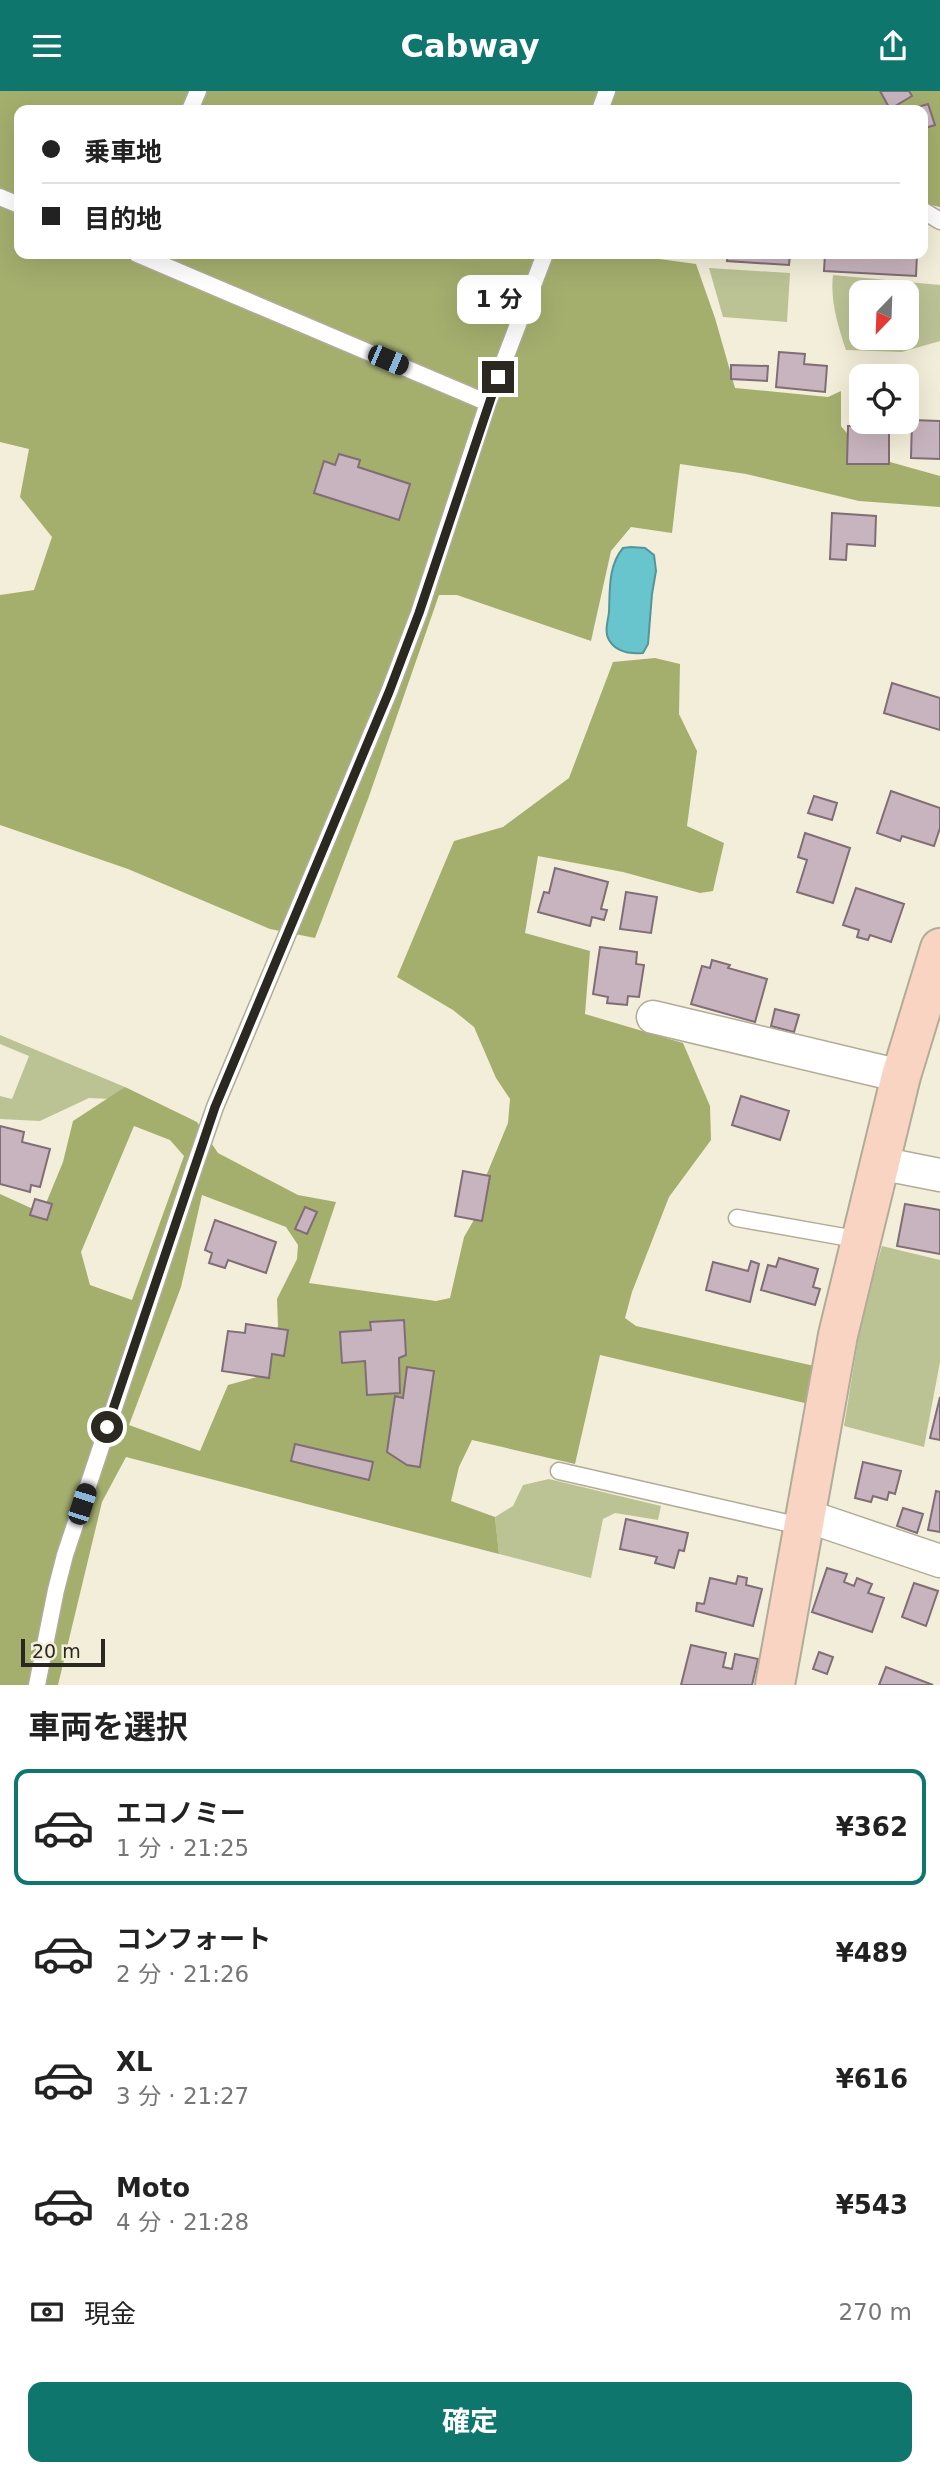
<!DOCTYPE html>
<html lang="ja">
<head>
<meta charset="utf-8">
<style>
  body { margin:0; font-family:"DejaVu Sans","Noto Sans JP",sans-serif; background:#f6f6f6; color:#222; height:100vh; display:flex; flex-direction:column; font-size:26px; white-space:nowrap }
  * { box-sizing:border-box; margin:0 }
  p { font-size:23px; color:#767676 }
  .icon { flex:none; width:38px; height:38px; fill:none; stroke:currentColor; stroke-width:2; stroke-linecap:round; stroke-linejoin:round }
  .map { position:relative; height:1594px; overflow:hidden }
  .panel { display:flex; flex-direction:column; background:#fff; flex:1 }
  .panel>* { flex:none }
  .guide { position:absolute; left:14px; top:14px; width:914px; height:154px; border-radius:14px; box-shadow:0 7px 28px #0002; display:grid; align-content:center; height:154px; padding:0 28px; background:#fff }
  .needle { width:46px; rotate:203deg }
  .buttons { position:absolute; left:849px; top:189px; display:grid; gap:14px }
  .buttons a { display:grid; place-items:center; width:70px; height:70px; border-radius:14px; background:#fff; box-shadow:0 7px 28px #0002; font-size:35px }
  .scale { position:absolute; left:21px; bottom:18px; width:84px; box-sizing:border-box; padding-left:7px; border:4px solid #2a2820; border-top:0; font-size:19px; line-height:24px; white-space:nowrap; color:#2a2820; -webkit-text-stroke:5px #f3eed9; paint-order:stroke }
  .end { position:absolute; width:32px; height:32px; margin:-16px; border:9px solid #2a2820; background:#fff; box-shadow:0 0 0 4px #fff }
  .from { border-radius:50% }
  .bubble { position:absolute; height:49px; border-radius:14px; background:#fff; box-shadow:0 7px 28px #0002; font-size:23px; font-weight:700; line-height:49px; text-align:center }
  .car { position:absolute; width:21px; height:42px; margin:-21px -10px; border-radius:9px; box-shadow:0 0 5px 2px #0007; background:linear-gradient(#222 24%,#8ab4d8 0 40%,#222 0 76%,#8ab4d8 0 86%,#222 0) }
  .guide b { display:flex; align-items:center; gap:24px; height:66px; font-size:26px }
  .guide b+b { border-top:2px solid #e0e0e0 }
  .guide i { width:18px; height:18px; background:#222 }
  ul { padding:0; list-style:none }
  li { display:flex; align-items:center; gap:21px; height:116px; margin:0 14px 10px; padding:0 14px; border:4px solid transparent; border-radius:14px }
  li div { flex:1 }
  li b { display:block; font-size:26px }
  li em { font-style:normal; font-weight:700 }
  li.current { border-color:#0f766e }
  li>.icon { width:63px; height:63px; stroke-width:1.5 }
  h2 { padding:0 28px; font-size:32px; line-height:84px }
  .pay { display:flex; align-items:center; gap:18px; height:77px; padding:0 28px; font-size:26px }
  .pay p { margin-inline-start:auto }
  .button { display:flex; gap:14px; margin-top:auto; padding:14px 28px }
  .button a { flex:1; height:80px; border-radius:14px; background:#0f766e; color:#fff; font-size:28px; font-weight:700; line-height:80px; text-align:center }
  header { display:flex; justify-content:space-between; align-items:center; height:91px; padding:0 28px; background:#0f766e; color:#fff; font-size:32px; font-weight:700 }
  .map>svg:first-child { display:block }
</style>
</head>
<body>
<header><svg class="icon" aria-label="menu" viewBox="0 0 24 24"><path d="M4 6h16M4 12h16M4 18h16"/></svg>Cabway<svg class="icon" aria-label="share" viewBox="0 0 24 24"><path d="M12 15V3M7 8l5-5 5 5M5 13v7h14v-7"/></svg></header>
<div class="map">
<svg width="940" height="1594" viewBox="0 0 940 1594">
  <rect width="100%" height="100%" fill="#f3eed9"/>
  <path fill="#bbc395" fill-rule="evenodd" d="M 709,177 L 790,182 L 787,231 L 723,226 Z
    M 833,184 L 940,194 L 940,250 L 902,261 L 846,259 C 838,235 830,210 833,184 ZM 906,201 L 906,247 L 861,247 L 861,201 Z
    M 0,944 L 125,996 L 111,1008 L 89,1007 L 40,1030 L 0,1028 L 0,1005 L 12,1008 L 29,965 L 0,953 Z
    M 882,1155 L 940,1169 L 940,1271 L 924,1356 L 844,1335 L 862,1225 Z
    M 549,1388 L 661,1415 L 658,1429 L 615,1422 L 603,1428 L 591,1487 L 499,1463 L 495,1426 L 513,1415 L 523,1394 Z"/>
  <path fill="#a4af6e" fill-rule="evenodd" d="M 0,0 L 940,0 L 940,116 L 922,112 L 922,19 L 19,19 L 19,163 L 615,163 L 615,166 L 652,167 L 696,173 L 715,227 L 735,297 L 828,306 L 841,300 L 841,335 L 865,364 L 940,385 L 940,416 L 859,410 L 746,383 L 680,373 L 672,442 L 631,436 L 611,460 L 591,550 L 457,504 L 439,504 L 368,708 L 315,847 L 270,838 L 128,778 L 0,734 L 0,504 L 34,499 L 52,446 L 20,406 L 29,358 L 0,351 Z
    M 655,567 L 680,573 L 679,623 L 697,660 L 687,735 L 724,752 L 713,800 L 700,802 L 623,781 L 538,765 L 525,842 L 590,860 L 585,923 L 683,952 L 710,1015 L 711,1049 L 669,1106 L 632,1201 L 625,1227 L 636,1235 L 819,1276 L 809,1313 L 600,1264 L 575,1373 L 472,1349 L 459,1376 L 451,1410 L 495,1426 L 499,1463 L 126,1366 L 102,1411 L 58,1594 L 0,1594 L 0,1103 L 42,1122 L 63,1071 L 73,1030 L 125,996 L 197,1031 L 218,1062 L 298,1104 L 336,1111 L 309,1192 L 436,1210 L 450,1207 L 464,1146 L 475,1127 L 484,1090 L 508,1032 L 510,1008 L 496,987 L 474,936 L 453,919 L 397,886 L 454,750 L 503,736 L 569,687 L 613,571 ZM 134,1035 L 170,1049 L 184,1065 L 132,1209 L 90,1194 L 81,1161 ZM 202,1104 L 286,1136 L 298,1154 L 297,1168 L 277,1208 L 278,1235 L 257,1286 L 228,1294 L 200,1360 L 129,1334 L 181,1196 Z"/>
  <path fill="#68c4cd" stroke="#559599" stroke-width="2" d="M 631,456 L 645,457 L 654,464 L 656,480 L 652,503 L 648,553 L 643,562 C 631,563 616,561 609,549 C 604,541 608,530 609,521 C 610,499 608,475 623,457 Z"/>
  <path fill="#c8b4be" stroke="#806e77" stroke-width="2" d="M 880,0 L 909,0 L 912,5 L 890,18 Z
    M 928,13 L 935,34 L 922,38 L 922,19 L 908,19 Z
    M 728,163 L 790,163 L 789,174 L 727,170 Z
    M 825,163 L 917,163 L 916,185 L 824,180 Z
    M 779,261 L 805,263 L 804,273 L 827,275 L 825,301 L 776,296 Z
    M 731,274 L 768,275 L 767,290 L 731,288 Z
    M 912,329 L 940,330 L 940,368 L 911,367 Z
    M 848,335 L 889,335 L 889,373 L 847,373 Z
    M 339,363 L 360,369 L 358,376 L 410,393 L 399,429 L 314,402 L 324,370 L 335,374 Z
    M 832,422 L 876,425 L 875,455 L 847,453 L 846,469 L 830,468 Z
    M 892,592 L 940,607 L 940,639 L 884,622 Z
    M 891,700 L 940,717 L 940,737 L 934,755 L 902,745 L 900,750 L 877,742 Z
    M 814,705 L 837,712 L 832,729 L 808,722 Z
    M 805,742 L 850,757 L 833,812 L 797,801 L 807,769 L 798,766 Z
    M 555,777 L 608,791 L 601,818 L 607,819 L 604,829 L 592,826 L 590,835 L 538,821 L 544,801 L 549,802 Z
    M 856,797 L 904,813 L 891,851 L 870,844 L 868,849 L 857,846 L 859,839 L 843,834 Z
    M 626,801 L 657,806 L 651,842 L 620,838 Z
    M 600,856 L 637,861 L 636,873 L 644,874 L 639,906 L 628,905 L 627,914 L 607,912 L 608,906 L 593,903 Z
    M 712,869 L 730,874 L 728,877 L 767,888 L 755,931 L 691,913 L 702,875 L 710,877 Z
    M 775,918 L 799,924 L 794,941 L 771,935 Z
    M 741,1005 L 789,1020 L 780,1049 L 732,1034 Z
    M 0,1035 L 24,1041 L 22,1051 L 50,1058 L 40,1096 L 31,1094 L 30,1101 L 0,1093 Z
    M 463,1080 L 490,1085 L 482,1130 L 455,1125 Z
    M 35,1108 L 52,1113 L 47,1129 L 30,1124 Z
    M 905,1113 L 940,1119 L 940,1163 L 897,1155 Z
    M 305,1116 L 317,1121 L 307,1143 L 295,1138 Z
    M 215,1129 L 276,1151 L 266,1182 L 228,1169 L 225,1177 L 209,1172 L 212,1162 L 205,1159 Z
    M 779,1167 L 818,1178 L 813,1196 L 820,1198 L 815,1214 L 761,1199 L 768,1174 L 776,1176 Z
    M 751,1170 L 759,1173 L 750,1211 L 706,1199 L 713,1171 L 748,1180 Z
    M 404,1229 L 406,1264 L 399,1267 L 400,1302 L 367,1304 L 365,1270 L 342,1272 L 340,1241 L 371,1239 L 370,1231 Z
    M 246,1233 L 288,1239 L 284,1265 L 272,1263 L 269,1287 L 222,1280 L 228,1240 L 245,1242 Z
    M 407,1276 L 434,1280 L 420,1376 L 407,1374 L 387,1361 L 395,1305 L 403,1307 Z
    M 940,1306 L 940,1349 L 930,1347 Z
    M 295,1353 L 373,1371 L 369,1389 L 291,1370 Z
    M 863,1371 L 901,1380 L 895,1403 L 889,1401 L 887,1409 L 873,1405 L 871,1411 L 855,1407 Z
    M 936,1400 L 940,1401 L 940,1441 L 928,1439 Z
    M 903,1417 L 923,1423 L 917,1442 L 897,1435 Z
    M 626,1428 L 688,1442 L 684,1460 L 679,1459 L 674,1477 L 655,1472 L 657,1466 L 620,1458 Z
    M 827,1477 L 847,1483 L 844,1491 L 854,1495 L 857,1487 L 872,1493 L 868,1502 L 884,1507 L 872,1541 L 812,1521 Z
    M 738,1485 L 747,1487 L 746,1494 L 762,1498 L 753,1535 L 696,1520 L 697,1512 L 704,1513 L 710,1487 L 736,1493 Z
    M 914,1492 L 938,1500 L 926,1535 L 902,1526 Z
    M 691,1554 L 726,1562 L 723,1576 L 732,1578 L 735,1563 L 758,1568 L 752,1594 L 681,1594 Z
    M 819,1561 L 833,1566 L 827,1583 L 813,1578 Z
    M 886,1576 L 933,1594 L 879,1594 Z"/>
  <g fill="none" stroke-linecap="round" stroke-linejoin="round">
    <defs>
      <path id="lane" d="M 190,19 L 198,0
        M 600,19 L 607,0
        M 0,106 L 19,114
        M 922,119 L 940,130
        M 137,163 L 488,312
        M 737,1127 L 861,1149
        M 559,1380 L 805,1436
        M 37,1594 L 56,1499 L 65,1464 L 194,1077 L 215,1016 L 389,601 L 419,522 L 488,312 L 545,163"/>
      <path id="street" d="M 653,926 L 901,985
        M 879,1072 L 940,1084
        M 807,1425 L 940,1470"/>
      <path id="secondary" d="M 775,1594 L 838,1244 L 901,985 L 940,857"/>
    </defs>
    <use href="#lane" stroke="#b1ac98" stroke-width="19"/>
    <use href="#street" stroke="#b1ac98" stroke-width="35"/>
    <use href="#secondary" stroke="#b1ac98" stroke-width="42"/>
    <use href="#lane" stroke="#fff" stroke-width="16"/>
    <use href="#street" stroke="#fff" stroke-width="32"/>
    <use href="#secondary" stroke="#f9d4c2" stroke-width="38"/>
  </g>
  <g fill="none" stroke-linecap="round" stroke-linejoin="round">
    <path stroke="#2a2820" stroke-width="9" d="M 107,1336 L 215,1016 L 389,601 L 419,522 L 498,286"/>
  </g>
</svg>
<div class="buttons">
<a><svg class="needle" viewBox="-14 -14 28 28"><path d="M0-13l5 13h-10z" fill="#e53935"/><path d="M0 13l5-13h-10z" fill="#767676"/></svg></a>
<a><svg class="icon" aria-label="locate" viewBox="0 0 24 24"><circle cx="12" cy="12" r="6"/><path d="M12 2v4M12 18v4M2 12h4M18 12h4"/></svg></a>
</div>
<div class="scale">20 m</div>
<i class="end from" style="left:107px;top:1336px"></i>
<i class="end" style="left:498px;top:286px"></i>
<div class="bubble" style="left:457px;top:184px;width:84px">1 分</div>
<i class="car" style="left:388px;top:269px;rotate:113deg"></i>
<i class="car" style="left:82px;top:1413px;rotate:18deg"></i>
<div class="guide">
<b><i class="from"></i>乗車地</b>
<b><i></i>目的地</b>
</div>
</div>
<section class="panel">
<h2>車両を選択</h2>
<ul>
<li class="current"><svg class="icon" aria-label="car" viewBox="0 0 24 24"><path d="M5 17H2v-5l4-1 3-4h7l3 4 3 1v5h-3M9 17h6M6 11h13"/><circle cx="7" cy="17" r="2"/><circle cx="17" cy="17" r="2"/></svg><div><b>エコノミー</b><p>1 分 · 21:25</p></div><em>¥362</em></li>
<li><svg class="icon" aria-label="car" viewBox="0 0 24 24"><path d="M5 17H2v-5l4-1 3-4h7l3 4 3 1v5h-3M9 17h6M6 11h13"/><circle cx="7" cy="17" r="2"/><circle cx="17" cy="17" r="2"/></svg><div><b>コンフォート</b><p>2 分 · 21:26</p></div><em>¥489</em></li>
<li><svg class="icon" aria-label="car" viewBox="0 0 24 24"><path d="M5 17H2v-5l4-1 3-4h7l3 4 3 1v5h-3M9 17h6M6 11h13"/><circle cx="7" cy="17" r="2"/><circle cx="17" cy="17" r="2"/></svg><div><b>XL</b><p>3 分 · 21:27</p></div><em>¥616</em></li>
<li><svg class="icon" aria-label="car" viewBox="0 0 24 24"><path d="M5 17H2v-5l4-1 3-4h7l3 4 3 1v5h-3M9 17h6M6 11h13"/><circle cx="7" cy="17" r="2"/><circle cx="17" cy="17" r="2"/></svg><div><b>Moto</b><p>4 分 · 21:28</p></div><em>¥543</em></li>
</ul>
<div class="pay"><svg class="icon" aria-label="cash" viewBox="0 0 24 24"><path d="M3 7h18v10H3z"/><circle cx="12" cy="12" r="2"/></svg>現金<p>270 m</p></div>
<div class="button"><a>確定</a></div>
</section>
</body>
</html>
